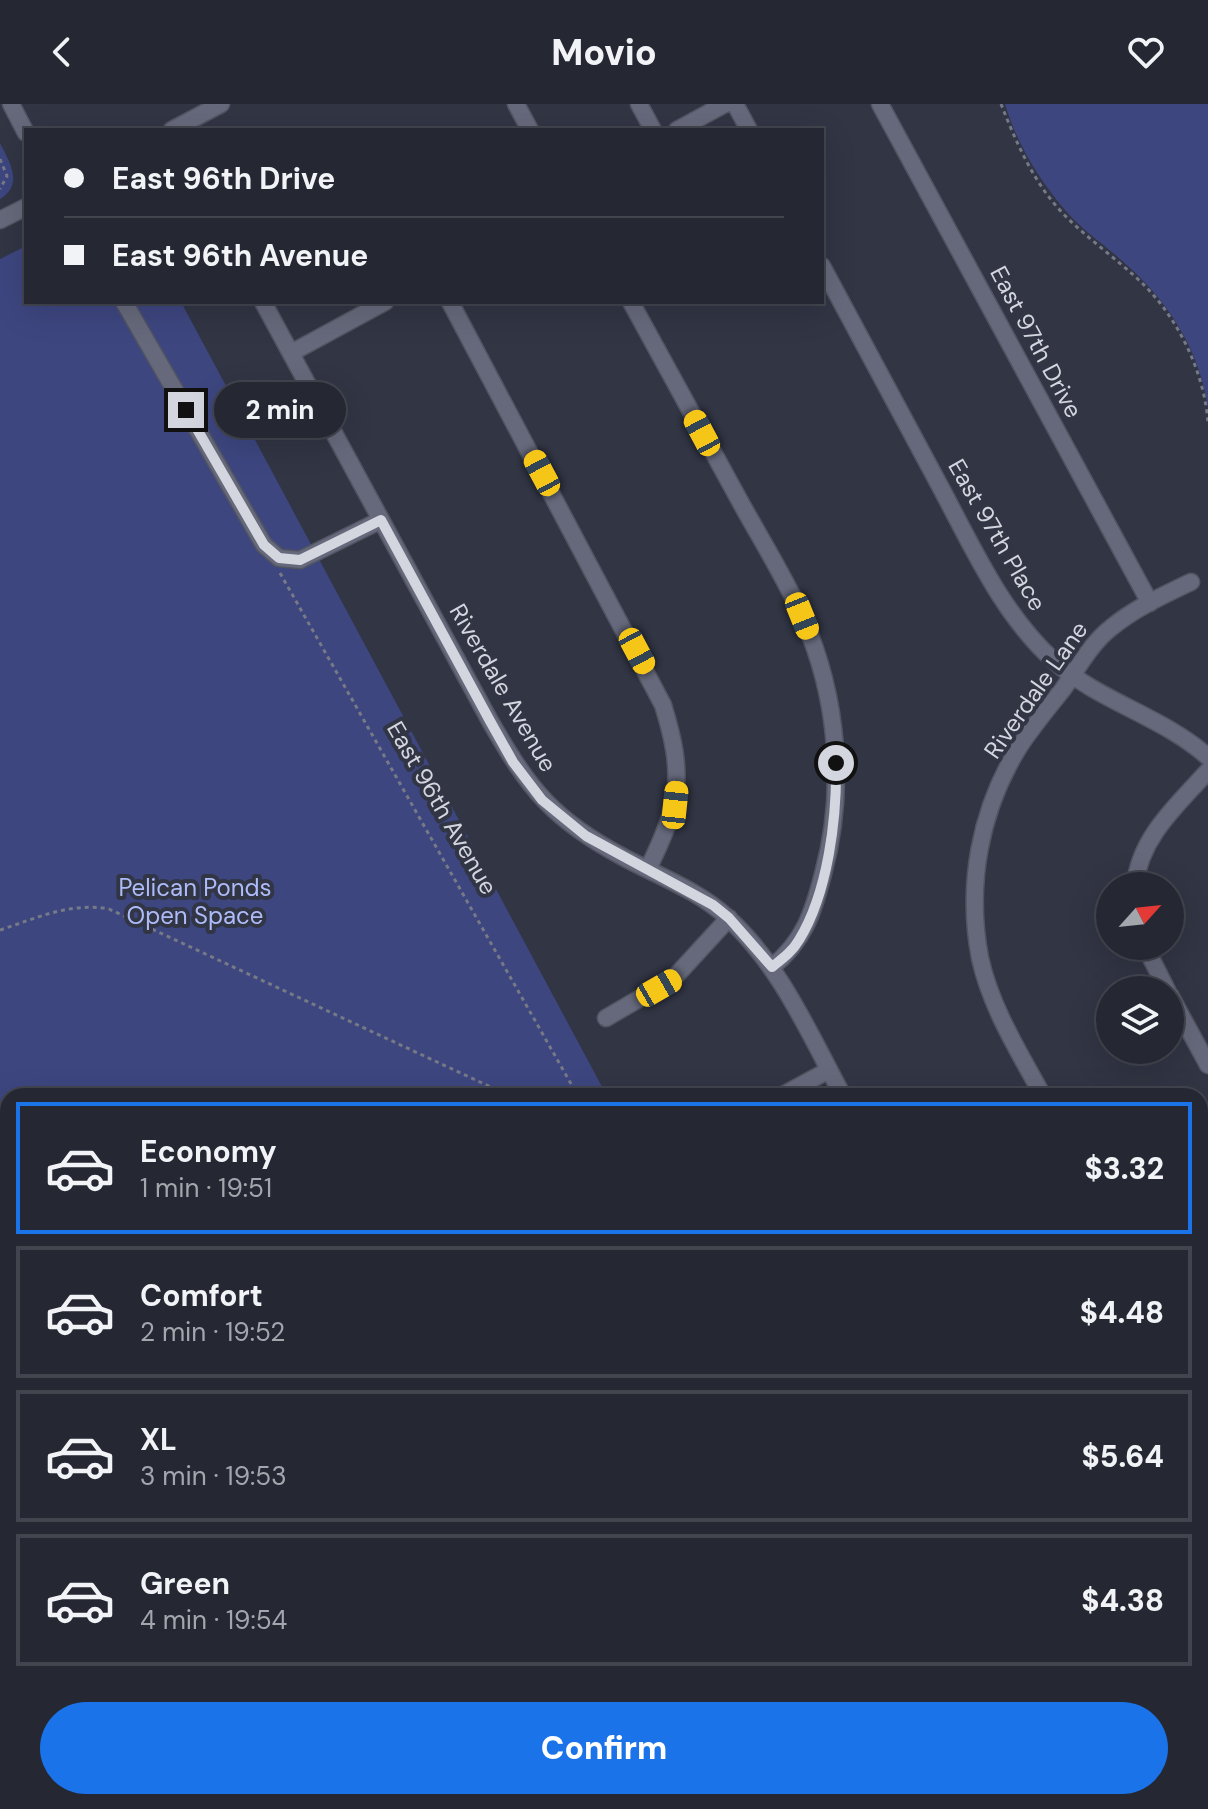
<!DOCTYPE html>
<html lang="en">
<head>
<meta charset="utf-8">
<style>
  body { margin:0; font-family:"DM Sans",sans-serif; background:#31343f; color:#f1f3f6; height:100vh; display:flex; flex-direction:column; font-size:30px; white-space:nowrap }
  * { box-sizing:border-box; margin:0 }
  p { font-size:26px; color:#a3a6ac }
  .icon { flex:none; width:44px; height:44px; fill:none; stroke:currentColor; stroke-width:2; stroke-linecap:round; stroke-linejoin:round }
  .map { position:relative; flex:1; overflow:hidden }
  .details { position:absolute; left:0px; top:984px; width:1208px; height:722px; display:flex; flex-direction:column; background:#252833; border-radius:24px 24px 0 0; box-shadow:0 8px 32px #0002,0 0 0 2px #42444e }
  .details>* { flex:none }
  .banner { position:absolute; left:24px; top:24px; width:800px; height:176px; border-radius:0px; box-shadow:0 8px 32px #0002,0 0 0 2px #42444e; display:grid; align-content:center; height:176px; padding:0 40px; background:#252833 }
  .needle { width:52px; rotate:63deg }
  .buttons { position:absolute; left:1096px; top:768px; display:grid; gap:16px }
  .buttons a { display:grid; place-items:center; width:88px; height:88px; border-radius:50%; background:#252833; box-shadow:0 8px 32px #0002,0 0 0 2px #42444e; font-size:40px }
  .end { position:absolute; width:36px; height:36px; margin:-18px; border:10px solid #d3d5df; background:#111; box-shadow:0 0 0 4px #111 }
  .from { border-radius:50% }
  .bubble { position:absolute; height:56px; border-radius:28px; background:#252833; box-shadow:0 8px 32px #0002,0 0 0 2px #42444e; font-size:26px; font-weight:800; line-height:56px; text-align:center }
  .car { position:absolute; width:24px; height:48px; margin:-24px -12px; border-radius:10px; box-shadow:0 0 6px 2px #0007; background:linear-gradient(#f5c518 24%,#345 0 40%,#f5c518 0 76%,#345 0 86%,#f5c518 0) }
  .banner b { display:flex; align-items:center; gap:28px; height:76px; font-size:30px }
  .banner b+b { border-top:2px solid #42444e }
  .banner i { width:20px; height:20px; background:#f1f3f6 }
  ul { padding:14px 0 0; list-style:none }
  li { display:flex; align-items:center; gap:24px; height:132px; margin:0 16px 12px; padding:0 24px; border:4px solid #42444e; border-radius:0px }
  li div { flex:1 }
  li b { display:block; font-size:30px }
  li em { font-style:normal; font-weight:800 }
  li.current { border-color:#1a73e8 }
  li>.icon { width:72px; height:72px; stroke-width:1.5 }
  .action { display:flex; gap:16px; margin-top:auto; padding:16px 40px }
  .action a { flex:1; height:92px; border-radius:48px; background:#1a73e8; color:#fff; font-size:32px; font-weight:800; line-height:92px; text-align:center }
  header { display:flex; justify-content:space-between; align-items:center; height:104px; padding:0 40px; background:#252833; font-size:36px; font-weight:800 }
  .map>svg:first-child { display:block }
</style>
</head>
<body>
<header><svg class="icon" aria-label="back" viewBox="0 0 24 24"><path d="M15 5l-7 7 7 7"/></svg>Movio<svg class="icon" aria-label="heart" viewBox="0 0 24 24"><path d="M12 20l-8-8c-3-5 5-10 8-4 3-6 11-1 8 4z"/></svg></header>
<div class="map">
<svg width="1208" height="1705" viewBox="0 0 1208 1705">
  <rect width="100%" height="100%" fill="#313544"/>
  <path fill="#3d467f" d="M 1005,0 L 1208,0 L 1208,304 C 1199,243 1166,194 1120,155 C 1102,139 1081,125 1065,106 C 1039,76 1016,38 1005,0 Z
    M 0,39 C 10,59 24,80 0,95 Z
    M 26,142 L 26,198 L 181,198 L 607,992 L 8,992 L 8,1698 L 1200,1698 L 1200,1447 L 1208,1451 L 1208,1705 L 0,1705 L 0,155 Z"/>
  <path fill="#4d58a3" d="M 698,1698 L 859,1698 L 854,1705 L 831,1702 L 824,1705 L 727,1705 Z"/>
  <g fill="none" stroke-linecap="round" stroke-linejoin="round">
    <defs>
      <path id="minor" d="M 11,0 L 26,29
        M 516,0 L 530,26
        M 639,0 L 653,26
        M 735,0 L 749,26
        M 880,0 L 1150,499
        M 172,26 L 221,0
        M 677,26 L 725,0
        M 0,116 L 26,103
        M 822,162 C 862,237 902,311 942,386 C 974,446 1003,511 1054,557 C 1100,598 1162,612 1208,653
        M 124,198 L 264,441 L 279,454 L 300,456 L 381,416
        M 263,198 L 490,617 C 529,685 552,715 623,753 C 658,772 698,786 728,814 C 780,861 810,931 843,992
        M 450,198 L 663,601 C 685,672 680,699 648,765
        M 631,198 C 666,262 701,326 736,390 C 758,431 784,471 803,514 C 838,593 846,686 823,770 C 813,809 804,837 772,863
        M 291,249 L 385,198
        M 1135,782 C 1139,734 1177,701 1208,667
        M 1145,842 L 1167,886
        M 1170,891 L 1208,961
        M 606,914 L 673,875 L 729,814
        M 781,992 L 829,966
        M 1043,992 C 1019,948 991,904 980,854 C 966,781 980,706 1019,643 C 1032,623 1048,604 1063,585 C 1078,564 1091,539 1112,523 C 1135,504 1164,491 1191,478
        M 1200,1288 L 1208,1303"/>
    </defs>
    <use href="#minor" stroke="#515461" stroke-width="19"/>
    <path stroke="#767986" stroke-width="3" stroke-dasharray="4 4" stroke-linecap="butt" d="M 1001,0 C 1014,33 1029,68 1052,97 C 1077,128 1113,151 1142,179 C 1178,214 1205,269 1208,320
      M 0,55 L 7,72 L 0,85
      M 280,469 L 578,992
      M 0,826 C 37,814 70,798 109,805 L 495,985 L 504,992
      M 0,1149 L 8,1144
      M 0,1612 L 8,1613
      M 1200,1629 L 1208,1625
      M 305,1698 L 308,1705
      M 411,1698 L 436,1705
      M 896,1698 L 897,1705
      M 1002,1705 L 1005,1698"/>
    <use href="#minor" stroke="#65697b" stroke-width="16"/>
  </g>
  <g fill="none" stroke-linecap="round" stroke-linejoin="round">
    <path stroke="#d3d5df" stroke-width="10" d="M 186,306 L 264,441 L 279,454 L 300,456 L 381,416 L 490,617 L 513,658 L 542,696 L 586,732 L 713,801 L 729,814 L 772,863 C 782,855 792,848 799,836 C 828,789 837,714 836,659"/>
  </g>
  <g text-anchor="middle" stroke-width="8" stroke-linejoin="round" paint-order="stroke">
    <g font-size="24" fill="#d3d5df" stroke="#313544">
      <text transform="translate(1036 238) rotate(62)" y="8">East 97th Drive</text>
      <text transform="translate(997 431) rotate(60)" y="8">East 97th Place</text>
      <text transform="translate(503 584) rotate(60)" y="8">Riverdale Avenue</text>
      <text transform="translate(1036 586) rotate(-55)" y="8">Riverdale Lane</text>
      <text transform="translate(442 704) rotate(60)" y="8">East 96th Avenue</text>
    </g>
    <g font-size="24" fill="#aebbf9" stroke="#313544">
      <text x="195" y="792">Pelican Ponds<tspan x="195" dy="28">Open Space</tspan></text>
    </g>
  </g>
</svg>
<div class="buttons">
<a><svg class="needle" viewBox="-14 -14 28 28"><path d="M0-13l5 13h-10z" fill="#e53935"/><path d="M0 13l5-13h-10z" fill="#a3a6ac"/></svg></a>
<a><svg class="icon" aria-label="layers" viewBox="0 0 24 24"><path d="M12 4l9 5-9 5-9-5zM3 14l9 5 9-5"/></svg></a>
</div>
<i class="end from" style="left:836px;top:659px"></i>
<i class="end" style="left:186px;top:306px"></i>
<div class="bubble" style="left:214px;top:278px;width:132px">2 min</div>
<i class="car" style="left:702px;top:329px;rotate:332deg"></i>
<i class="car" style="left:542px;top:369px;rotate:332deg"></i>
<i class="car" style="left:802px;top:512px;rotate:158deg"></i>
<i class="car" style="left:637px;top:547px;rotate:152deg"></i>
<i class="car" style="left:675px;top:701px;rotate:6deg"></i>
<i class="car" style="left:659px;top:884px;rotate:60deg"></i>
<div class="banner">
<b><i class="from"></i>East 96th Drive</b>
<b><i></i>East 96th Avenue</b>
</div>
<section class="details">
<ul>
<li class="current"><svg class="icon" aria-label="car" viewBox="0 0 24 24"><path d="M5 17H2v-5l4-1 3-4h7l3 4 3 1v5h-3M9 17h6M6 11h13"/><circle cx="7" cy="17" r="2"/><circle cx="17" cy="17" r="2"/></svg><div><b>Economy</b><p>1 min · 19:51</p></div><em>$3.32</em></li>
<li><svg class="icon" aria-label="car" viewBox="0 0 24 24"><path d="M5 17H2v-5l4-1 3-4h7l3 4 3 1v5h-3M9 17h6M6 11h13"/><circle cx="7" cy="17" r="2"/><circle cx="17" cy="17" r="2"/></svg><div><b>Comfort</b><p>2 min · 19:52</p></div><em>$4.48</em></li>
<li><svg class="icon" aria-label="car" viewBox="0 0 24 24"><path d="M5 17H2v-5l4-1 3-4h7l3 4 3 1v5h-3M9 17h6M6 11h13"/><circle cx="7" cy="17" r="2"/><circle cx="17" cy="17" r="2"/></svg><div><b>XL</b><p>3 min · 19:53</p></div><em>$5.64</em></li>
<li><svg class="icon" aria-label="car" viewBox="0 0 24 24"><path d="M5 17H2v-5l4-1 3-4h7l3 4 3 1v5h-3M9 17h6M6 11h13"/><circle cx="7" cy="17" r="2"/><circle cx="17" cy="17" r="2"/></svg><div><b>Green</b><p>4 min · 19:54</p></div><em>$4.38</em></li>
</ul>
<div class="action"><a>Confirm</a></div>
</section>
</div>
</body>
</html>
